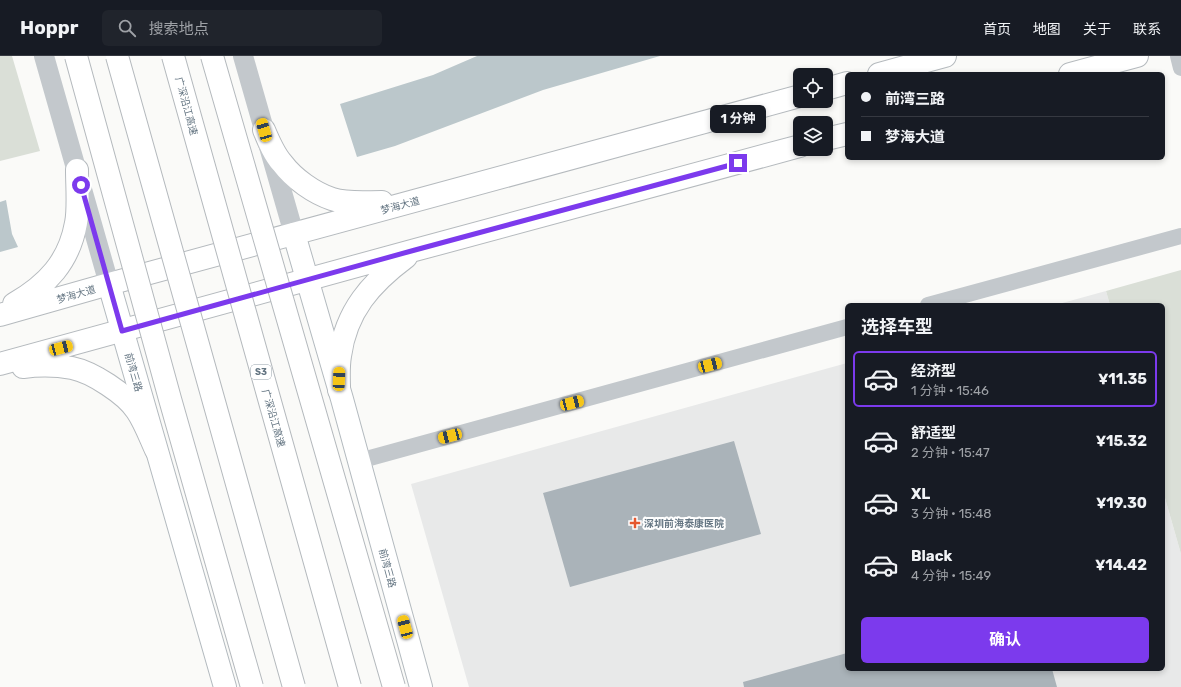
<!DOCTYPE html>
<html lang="zh">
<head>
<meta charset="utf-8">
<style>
  body { margin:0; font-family:Rubik,"Noto Sans SC",sans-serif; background:#20242c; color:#f1f3f6; height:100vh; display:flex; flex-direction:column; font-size:15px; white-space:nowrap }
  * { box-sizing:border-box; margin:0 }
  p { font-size:13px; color:#9ea1a6 }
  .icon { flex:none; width:22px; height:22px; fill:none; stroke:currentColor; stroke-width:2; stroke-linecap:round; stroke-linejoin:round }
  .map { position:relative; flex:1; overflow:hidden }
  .side { position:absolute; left:845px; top:247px; width:320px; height:368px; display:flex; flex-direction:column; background:#171b24; border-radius:6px; box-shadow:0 2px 6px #0003 }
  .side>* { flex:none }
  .hud { position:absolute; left:845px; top:16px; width:320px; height:88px; border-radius:6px; box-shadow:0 2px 6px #0003; display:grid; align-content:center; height:88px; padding:0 16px; background:#171b24 }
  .fabs { position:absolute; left:793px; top:12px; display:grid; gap:8px }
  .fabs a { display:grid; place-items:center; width:40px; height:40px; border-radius:6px; background:#171b24; box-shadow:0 2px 6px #0003; font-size:20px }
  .end { position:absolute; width:18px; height:18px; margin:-9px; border:5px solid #7c3aed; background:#fff; box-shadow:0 0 0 2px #fff }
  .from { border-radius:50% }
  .bubble { position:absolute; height:28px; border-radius:6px; background:#171b24; box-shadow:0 2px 6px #0003; font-size:13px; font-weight:700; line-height:28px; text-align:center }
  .car { position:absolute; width:12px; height:24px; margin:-12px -6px; border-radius:5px; box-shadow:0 0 3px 1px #0007; background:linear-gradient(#f5c518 24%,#345 0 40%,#f5c518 0 76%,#345 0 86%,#f5c518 0) }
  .hud b { display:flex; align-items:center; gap:14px; height:38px; font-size:15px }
  .hud b+b { border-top:1px solid #363941 }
  .hud i { width:10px; height:10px; background:#f1f3f6 }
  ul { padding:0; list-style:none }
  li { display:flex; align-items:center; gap:12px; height:56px; margin:0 8px 6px; padding:0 8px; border:2px solid transparent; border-radius:6px }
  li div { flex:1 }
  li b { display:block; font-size:15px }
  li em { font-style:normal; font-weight:700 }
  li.active { border-color:#7c3aed }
  li>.icon { width:36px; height:36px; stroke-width:1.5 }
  h2 { padding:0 16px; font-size:18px; line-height:48px }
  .cta { display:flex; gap:8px; margin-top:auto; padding:8px 16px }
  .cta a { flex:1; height:46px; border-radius:6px; background:#7c3aed; color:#fff; font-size:16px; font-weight:700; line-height:46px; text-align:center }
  header { display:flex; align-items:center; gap:24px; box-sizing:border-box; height:56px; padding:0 20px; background:#171b24; border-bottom:1px solid #363941 }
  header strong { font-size:19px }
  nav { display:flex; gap:22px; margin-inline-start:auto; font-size:14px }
  .search { width:280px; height:36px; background:#20242c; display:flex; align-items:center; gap:10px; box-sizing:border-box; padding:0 14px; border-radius:6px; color:#9ea1a6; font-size:15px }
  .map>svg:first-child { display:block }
</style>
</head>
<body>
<header>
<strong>Hoppr</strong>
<div class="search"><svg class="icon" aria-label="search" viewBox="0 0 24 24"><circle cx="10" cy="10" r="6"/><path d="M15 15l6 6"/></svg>搜索地点</div>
<nav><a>首页</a><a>地图</a><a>关于</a><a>联系</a></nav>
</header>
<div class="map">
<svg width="1181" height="631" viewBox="0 0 1181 631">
  <rect width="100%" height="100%" fill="#fafaf8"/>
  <path fill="#e8e9e9" d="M 1106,235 L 1110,249 L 1055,249 Z
    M 847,307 L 847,613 L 1163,613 L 1163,435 L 1181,498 L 1181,631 L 469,631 L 411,428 Z"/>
  <path fill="#dadfd7" d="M 0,0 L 12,0 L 40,95 L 0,105 Z
    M 1181,214 L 1181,498 L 1163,435 L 1163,249 L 1110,249 L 1106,235 Z"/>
  <path fill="#bbc7cb" d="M 477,0 L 660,0 L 543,34 L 395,90 L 357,101 L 340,48 L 433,19 Z
    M 6,144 L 12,178 L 18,191 L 0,196 L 0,146 Z"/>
  <path fill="#aab3b9" d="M 734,385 L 761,478 L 570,531 L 543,437 Z
    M 847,597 L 847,613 L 1052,613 L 1057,631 L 744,631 L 743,626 Z"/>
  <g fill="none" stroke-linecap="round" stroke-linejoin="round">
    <defs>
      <path id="secondary" d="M 294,178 L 342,343 L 421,631
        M 109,228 L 225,631"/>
      <path id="primary" d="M 879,18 L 945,0
        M 1070,18 L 1137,0
        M 826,33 L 847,27
        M 264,74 C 269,86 274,98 282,107 C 294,123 314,137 332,143 C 348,148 366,146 382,146
        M 826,83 L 847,78
        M 14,248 C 47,229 69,206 76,167 C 79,153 77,130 77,114
        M 0,259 L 109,228 L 800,40
        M 0,308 L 415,194 L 800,90
        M 23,311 C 39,309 56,309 72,312 C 92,316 126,338 137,355 C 145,367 150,381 156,394
        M 339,334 C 339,323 338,311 340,300 C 346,255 371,227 406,201"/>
    </defs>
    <use href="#secondary" stroke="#b3babf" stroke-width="24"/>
    <use href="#primary" stroke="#b5babe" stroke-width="24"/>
    <path stroke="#c3c8cc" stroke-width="16" d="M 1178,0 L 1181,12
      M 928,249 L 1181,180
      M 359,405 L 847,271"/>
    <path stroke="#c3c8cc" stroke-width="20" d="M 44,0 L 109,228
      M 243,0 L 294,178"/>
    <use href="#secondary" stroke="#fff" stroke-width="22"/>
    <use href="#primary" stroke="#fff" stroke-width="22"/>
    <defs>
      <path id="motorway-bridge" d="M 76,0 L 170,343 L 252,631
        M 117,0 L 294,631
        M 173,0 L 350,631
        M 212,0 L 394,631"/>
    </defs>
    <use href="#motorway-bridge" stroke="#b4b9bd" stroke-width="24" stroke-linecap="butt"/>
    <use href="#motorway-bridge" stroke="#fff" stroke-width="22"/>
  </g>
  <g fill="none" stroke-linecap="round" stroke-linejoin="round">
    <path stroke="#7c3aed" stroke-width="5" d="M 81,129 L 122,275 L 415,194 L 738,107"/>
  </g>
  <path fill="#e4572e" stroke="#fff" stroke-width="1.5" d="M633 461h4v4h4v4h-4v4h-4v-4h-4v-4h4z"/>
  <g text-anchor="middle" stroke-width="4" stroke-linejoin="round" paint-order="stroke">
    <rect fill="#fff" stroke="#939fa8" stroke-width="1" x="251" y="309" width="20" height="14" rx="3"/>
    <g font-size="9" font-weight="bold" fill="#657683">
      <text x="261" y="319">S3</text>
    </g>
    <g font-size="10" fill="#657683" stroke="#fff">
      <text transform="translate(187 50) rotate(75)" y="4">广深沿江高速</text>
      <text transform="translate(400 149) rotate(-15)" y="4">梦海大道</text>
      <text transform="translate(76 238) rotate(-16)" y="4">梦海大道</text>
      <text transform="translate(134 316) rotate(74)" y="4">前湾三路</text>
      <text transform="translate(274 362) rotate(74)" y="4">广深沿江高速</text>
      <text transform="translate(388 512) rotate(75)" y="4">前湾三路</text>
    </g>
    <g font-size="10" font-weight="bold" fill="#657683" stroke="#fff" text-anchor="start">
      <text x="644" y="471">深圳前海泰康医院</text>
    </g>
  </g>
</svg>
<div class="fabs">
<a><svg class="icon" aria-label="locate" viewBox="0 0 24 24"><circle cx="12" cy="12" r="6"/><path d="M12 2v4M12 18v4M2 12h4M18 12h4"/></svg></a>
<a><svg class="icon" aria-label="layers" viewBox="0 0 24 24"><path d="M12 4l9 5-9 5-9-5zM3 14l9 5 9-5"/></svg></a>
</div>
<i class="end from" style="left:81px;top:129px"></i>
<i class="end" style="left:738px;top:107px"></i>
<div class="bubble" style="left:710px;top:49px;width:56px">1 分钟</div>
<i class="car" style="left:264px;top:74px;rotate:344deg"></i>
<i class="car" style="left:61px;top:292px;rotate:75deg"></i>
<i class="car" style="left:710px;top:309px;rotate:75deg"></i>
<i class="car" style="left:339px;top:323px;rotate:2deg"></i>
<i class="car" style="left:572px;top:347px;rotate:75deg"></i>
<i class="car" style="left:450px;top:380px;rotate:255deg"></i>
<i class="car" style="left:405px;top:571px;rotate:345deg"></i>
<div class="hud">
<b><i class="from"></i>前湾三路</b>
<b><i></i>梦海大道</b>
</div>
<section class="side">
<h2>选择车型</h2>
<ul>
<li class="active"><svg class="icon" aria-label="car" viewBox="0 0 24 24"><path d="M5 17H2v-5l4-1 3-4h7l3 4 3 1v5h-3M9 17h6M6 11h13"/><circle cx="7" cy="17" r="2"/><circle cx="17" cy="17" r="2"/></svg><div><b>经济型</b><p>1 分钟 · 15:46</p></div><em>¥11.35</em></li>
<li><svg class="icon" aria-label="car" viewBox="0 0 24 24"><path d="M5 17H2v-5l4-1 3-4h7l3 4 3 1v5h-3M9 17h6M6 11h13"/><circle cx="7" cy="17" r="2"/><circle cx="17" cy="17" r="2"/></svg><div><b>舒适型</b><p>2 分钟 · 15:47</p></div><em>¥15.32</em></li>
<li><svg class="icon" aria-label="car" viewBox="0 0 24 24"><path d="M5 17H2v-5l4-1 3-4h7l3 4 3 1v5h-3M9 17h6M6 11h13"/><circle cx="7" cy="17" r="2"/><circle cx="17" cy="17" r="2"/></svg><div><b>XL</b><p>3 分钟 · 15:48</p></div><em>¥19.30</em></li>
<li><svg class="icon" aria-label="car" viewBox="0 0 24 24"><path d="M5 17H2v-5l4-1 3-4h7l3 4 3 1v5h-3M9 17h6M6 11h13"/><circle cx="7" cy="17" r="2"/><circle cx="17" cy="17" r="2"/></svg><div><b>Black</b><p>4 分钟 · 15:49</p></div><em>¥14.42</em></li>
</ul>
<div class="cta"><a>确认</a></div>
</section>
</div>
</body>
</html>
